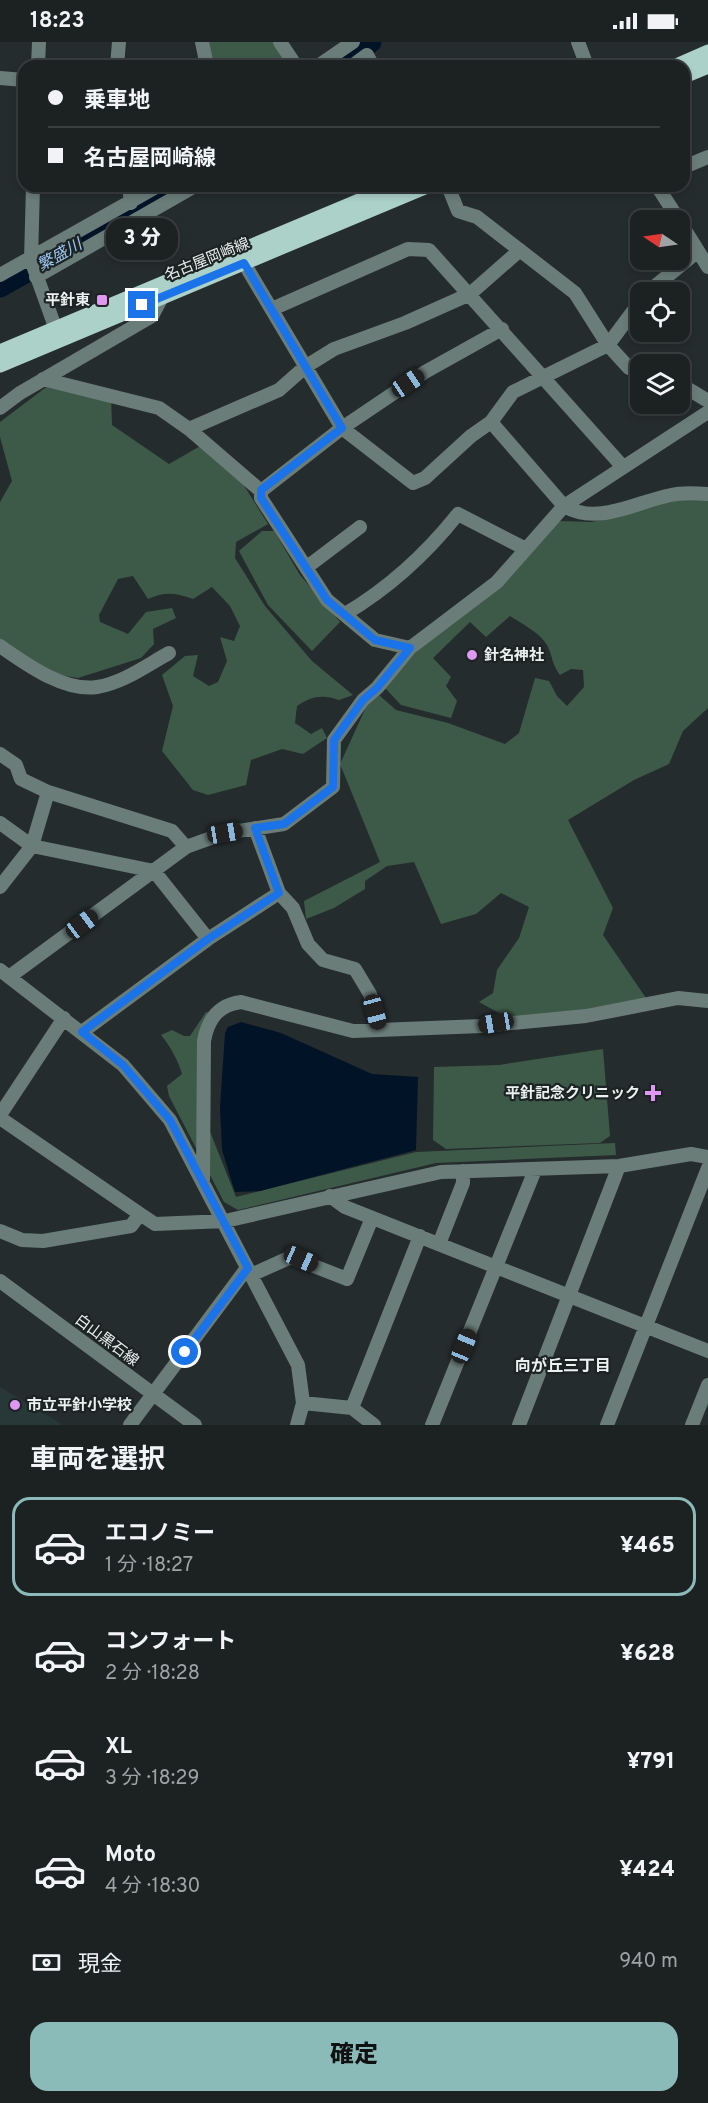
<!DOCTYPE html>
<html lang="ja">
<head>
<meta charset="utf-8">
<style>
  body { margin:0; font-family:Overpass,"Noto Sans JP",sans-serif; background:#292e2f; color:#f1f3f6; height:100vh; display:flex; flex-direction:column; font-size:22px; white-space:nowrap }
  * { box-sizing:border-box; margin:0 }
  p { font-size:20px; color:#a0a3a5 }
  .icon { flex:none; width:33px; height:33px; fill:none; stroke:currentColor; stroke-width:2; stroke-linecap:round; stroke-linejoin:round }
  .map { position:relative; height:1383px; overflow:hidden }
  .sheet { display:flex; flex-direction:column; background:#1c2122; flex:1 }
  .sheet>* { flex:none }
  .banner { position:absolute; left:18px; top:18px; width:672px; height:132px; border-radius:18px; box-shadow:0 3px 9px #0003,0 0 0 2px #3a3e40; display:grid; align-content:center; height:132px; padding:0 30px; background:#1c2122 }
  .needle { width:39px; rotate:283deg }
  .controls { position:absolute; left:630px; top:168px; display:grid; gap:12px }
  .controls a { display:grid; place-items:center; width:60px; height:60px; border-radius:12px; background:#1c2122; box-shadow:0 3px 9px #0003,0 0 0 2px #3a3e40; font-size:30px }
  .end { position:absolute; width:27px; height:27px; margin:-14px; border:8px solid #1a73e8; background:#fff; box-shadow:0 0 0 3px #fff }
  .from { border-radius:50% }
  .bubble { position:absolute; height:42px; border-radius:18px; background:#1c2122; box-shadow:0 3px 9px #0003,0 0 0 2px #3a3e40; font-size:20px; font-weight:800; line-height:42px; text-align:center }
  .car { position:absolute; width:18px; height:36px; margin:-18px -9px; border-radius:8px; box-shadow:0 0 4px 2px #0007; background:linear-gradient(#222 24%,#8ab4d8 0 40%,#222 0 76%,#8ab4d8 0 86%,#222 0) }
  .banner b { display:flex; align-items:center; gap:21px; height:57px; font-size:22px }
  .banner b+b { border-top:2px solid #3a3e40 }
  .banner i { width:15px; height:15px; background:#f1f3f6 }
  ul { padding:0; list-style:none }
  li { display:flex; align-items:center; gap:18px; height:99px; margin:0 12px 9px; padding:0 18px; border:3px solid transparent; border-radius:18px }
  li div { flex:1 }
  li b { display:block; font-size:22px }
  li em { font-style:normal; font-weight:800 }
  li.active { border-color:#8bbbb9 }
  li>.icon { width:54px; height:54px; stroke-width:1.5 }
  h2 { padding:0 30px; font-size:27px; line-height:72px }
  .pay { display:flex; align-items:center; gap:15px; height:66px; padding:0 30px; font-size:22px }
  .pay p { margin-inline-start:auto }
  .button { display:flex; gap:12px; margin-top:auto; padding:12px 30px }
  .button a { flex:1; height:69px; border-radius:18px; background:#8bbbb9; color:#111; font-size:24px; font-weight:800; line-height:69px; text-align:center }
  .status { display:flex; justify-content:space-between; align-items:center; height:42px; padding:0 30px; background:#1c2122; direction:ltr }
  .status svg { height:16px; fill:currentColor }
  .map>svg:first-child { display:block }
</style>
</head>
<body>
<div class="status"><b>18:23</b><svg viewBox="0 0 49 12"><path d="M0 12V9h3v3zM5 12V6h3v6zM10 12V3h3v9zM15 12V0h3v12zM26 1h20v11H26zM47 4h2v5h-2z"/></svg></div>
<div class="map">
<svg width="708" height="1383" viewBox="0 0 708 1383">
  <rect width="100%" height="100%" fill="#252c2d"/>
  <path fill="#283738" d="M 0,1345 L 60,1381 L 62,1383 L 0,1383 Z"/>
  <path fill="#3d5a48" d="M 204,0 L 278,0 L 294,24 L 209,24 Z
    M 53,340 L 111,353 L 112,383 L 169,422 L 202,403 L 240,437 L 268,482 L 236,500 L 235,516 L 265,564 L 312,619 L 353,653 L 339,658 C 323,652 311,654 297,664 L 295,681 L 311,692 L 322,686 L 327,696 L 303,712 L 282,707 L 251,718 L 246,743 L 208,753 L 193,748 L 162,709 L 173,664 L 162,633 L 185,614 L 198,613 L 193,634 L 209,644 L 218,640 L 227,619 L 220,595 L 234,599 L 240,584 L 230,564 L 212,545 L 193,557 C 176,551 165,549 148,557 L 133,534 L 118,537 L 99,573 L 100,580 L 128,592 L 146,570 L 172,566 L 176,576 L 153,587 L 154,602 L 141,616 L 78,636 L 46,631 L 0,598 L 0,460 L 12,439 L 0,395 L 0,380 Z
    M 699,456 L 708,457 L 708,666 L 683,689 L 669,722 L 634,738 L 568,778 L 613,866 L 603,893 L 646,956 L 580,970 L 510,977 L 479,960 L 493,951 L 497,928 L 519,896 L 529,865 L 501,851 L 476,872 L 441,882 L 414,820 L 387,824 L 365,839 L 365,847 L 334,866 L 306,877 L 304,859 L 380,820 L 340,722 L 367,663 L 379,653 L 396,668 L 448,681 L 505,702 L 519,691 L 535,636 L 549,639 L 557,654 L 567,664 L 584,645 L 583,628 L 571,627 L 560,633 C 551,621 553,614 547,603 C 539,590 522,582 510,574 L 486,595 L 470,580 L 433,616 L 451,635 L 446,644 L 457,659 L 451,676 L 401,663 L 384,645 L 417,609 L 559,479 L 592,480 L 664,460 Z
    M 262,489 L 274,489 L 300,533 L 340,580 L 312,609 L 268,563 L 239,509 Z
    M 206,970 L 210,971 L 199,1062 L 236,1155 L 416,1110 L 615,1101 L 616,1113 L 436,1121 L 238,1168 L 224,1160 L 169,1054 L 167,1044 L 182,1032 C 178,1018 170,1004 161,993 L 172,988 L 184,994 L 190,994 Z
    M 603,1007 L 610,1094 L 600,1101 L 446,1107 L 433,1098 L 434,1025 L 499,1023 Z"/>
  <path fill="#011327" d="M 241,980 L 281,991 L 372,1032 L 418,1035 L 416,1108 L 260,1149 L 235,1150 L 222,1108 L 220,1065 L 225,991 L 228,985 Z"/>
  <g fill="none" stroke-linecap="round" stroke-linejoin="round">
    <path stroke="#011327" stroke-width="21" d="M 338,24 L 371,0
      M 0,245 L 180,144"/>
    <path stroke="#6b7d79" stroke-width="14" d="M 202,0 L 207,24
      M 280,0 L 296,24
      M 578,0 L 587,24
      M 38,24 L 39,0
      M 117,24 L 119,0
      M 318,24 L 353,0
      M 352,24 L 367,13 L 373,24
      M 0,36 L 24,38
      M 684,125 L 708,115
      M 33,144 L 31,218 L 59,296
      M 129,144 L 131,161
      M 448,144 L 458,169 L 477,175 L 575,251 L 608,303 L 629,326 L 640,329
      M 657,144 L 679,178
      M 680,180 L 708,225
      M 244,221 L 342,386 L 413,441 L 425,436 L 471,394 L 491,380 L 513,350 L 608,303 L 640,260
      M 0,233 L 158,144
      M 36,235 L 195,144
      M 648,250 L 698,209
      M 272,267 L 408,207 L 429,208 L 623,425
      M 43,337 L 159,366 L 189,387 L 279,348 L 305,325 L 334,307 L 405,281 L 470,252 L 520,208
      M 680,342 L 708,359
      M 0,366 L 20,351 L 152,274 L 162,255
      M 491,380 L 564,464 L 708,370
      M 189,387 L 261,449 L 261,456 L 327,558 L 375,598 L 410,606
      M 261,449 L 342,386 L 425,330 L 502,287
      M 307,525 L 360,485
      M 345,572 C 389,546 426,512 458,472 L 524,506
      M 0,604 C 26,622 64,650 97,645 C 123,641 147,623 169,611
      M 0,712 L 16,723 L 21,737 L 48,750
      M 0,781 L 32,804 L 48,750 L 172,789 L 186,805
      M 255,786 L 279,851 L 293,866 L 308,902 L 323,918 L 355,927 L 370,952 L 380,988
      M 0,845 L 32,804 L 154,829 L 208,897
      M 0,928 L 123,1023 L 170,1078 L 298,1323 L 303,1361 L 297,1383
      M 9,935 L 186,805 L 225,791 L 284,782 L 333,745 L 334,698 L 363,658 L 377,646 L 410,606 L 497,540 L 564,464 C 598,484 635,460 671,453 C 682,450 696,451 708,452
      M 82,990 L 208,897 L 279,851
      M 0,1073 L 64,976
      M 0,1076 L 140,1172
      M 203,1138 L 204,999 C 208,977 218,963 241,960 L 353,989 L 482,984 L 586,974 L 678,956 L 708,959
      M 330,1154 L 345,1165 L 708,1309
      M 0,1189 L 22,1198 L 43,1199 L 131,1184 L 140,1172 L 155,1182 L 225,1179 L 441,1130 L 619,1124 L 691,1112 L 708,1115
      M 439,1202 L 463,1141 L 463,1129
      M 251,1233 L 291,1215 L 347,1237 L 372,1176
      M 0,1239 L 195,1383
      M 303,1361 L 352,1366 L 374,1383
      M 352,1366 L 420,1194
      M 130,1383 L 247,1226
      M 432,1383 L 535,1128
      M 519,1383 L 619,1124
      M 607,1383 L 708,1126
      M 692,1383 L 708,1343"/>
    <path stroke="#abd1c9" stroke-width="15" d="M 676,24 L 708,10
      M 684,34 L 708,24
      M 0,310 L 395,144
      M 0,323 L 427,144"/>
  </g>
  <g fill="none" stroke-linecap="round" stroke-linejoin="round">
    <path stroke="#1a73e8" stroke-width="8" d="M 142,263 L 244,221 L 342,386 L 261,448 L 261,456 L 327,558 L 375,598 L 410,606 L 377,646 L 363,658 L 334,698 L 333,745 L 284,782 L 255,786 L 279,851 L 208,897 L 82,990 L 123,1023 L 170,1078 L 248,1226 L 185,1310"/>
  </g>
  <g fill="#de98f2" stroke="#1c2323" stroke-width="2">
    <rect x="96" y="252" width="12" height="12" rx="3"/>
    <circle cx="472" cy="613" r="6"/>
    <path d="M650 1042h6v6h6v6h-6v6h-6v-6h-6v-6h6z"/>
    <circle cx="15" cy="1363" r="6"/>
  </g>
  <g text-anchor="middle" stroke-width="4.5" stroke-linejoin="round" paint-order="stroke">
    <g font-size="15" fill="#ebf0f0" stroke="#1c2323">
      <text transform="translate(207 217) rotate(-22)" y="5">名古屋岡崎線</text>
      <text transform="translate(107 1298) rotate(37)" y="5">白山黒石線</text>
    </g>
    <g font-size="15" font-weight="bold" fill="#ebf0f0" stroke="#1c2323" text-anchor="end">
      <text x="90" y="263">平針東</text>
      <text x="484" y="618" text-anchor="start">針名神社</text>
      <text x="640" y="1056">平針記念クリニック</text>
      <text x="27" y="1368" text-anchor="start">市立平針小学校</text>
    </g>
    <g font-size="16" font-style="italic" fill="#9cc8f5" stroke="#1c2323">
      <text transform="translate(59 212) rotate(-29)" y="6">繁盛川</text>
    </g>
    <g font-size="16" font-weight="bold" fill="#ebf0f0" stroke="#1c2323">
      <text x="563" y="1329">向が丘三丁目</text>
    </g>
  </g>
</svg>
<div class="controls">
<a><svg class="needle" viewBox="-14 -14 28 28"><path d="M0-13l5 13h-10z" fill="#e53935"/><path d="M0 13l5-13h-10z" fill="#a0a3a5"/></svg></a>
<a><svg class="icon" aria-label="locate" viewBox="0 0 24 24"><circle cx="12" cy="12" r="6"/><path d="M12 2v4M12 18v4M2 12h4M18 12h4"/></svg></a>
<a><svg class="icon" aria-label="layers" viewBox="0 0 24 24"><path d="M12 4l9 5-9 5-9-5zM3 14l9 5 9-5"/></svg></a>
</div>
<i class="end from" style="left:185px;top:1310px"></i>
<i class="end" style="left:142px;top:263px"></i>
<div class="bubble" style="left:106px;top:176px;width:72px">3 分</div>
<i class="car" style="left:408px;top:341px;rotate:56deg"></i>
<i class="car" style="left:225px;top:791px;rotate:81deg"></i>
<i class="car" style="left:82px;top:882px;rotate:53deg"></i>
<i class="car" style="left:375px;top:970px;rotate:165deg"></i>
<i class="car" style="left:496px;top:981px;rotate:260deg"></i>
<i class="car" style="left:301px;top:1217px;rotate:114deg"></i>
<i class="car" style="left:464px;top:1304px;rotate:22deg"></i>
<div class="banner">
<b><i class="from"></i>乗車地</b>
<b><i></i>名古屋岡崎線</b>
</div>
</div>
<section class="sheet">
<h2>車両を選択</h2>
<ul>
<li class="active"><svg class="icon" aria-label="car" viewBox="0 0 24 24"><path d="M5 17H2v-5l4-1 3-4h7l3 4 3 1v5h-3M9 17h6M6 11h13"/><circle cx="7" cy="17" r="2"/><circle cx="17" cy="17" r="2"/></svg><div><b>エコノミー</b><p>1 分 · 18:27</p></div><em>¥465</em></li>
<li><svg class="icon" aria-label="car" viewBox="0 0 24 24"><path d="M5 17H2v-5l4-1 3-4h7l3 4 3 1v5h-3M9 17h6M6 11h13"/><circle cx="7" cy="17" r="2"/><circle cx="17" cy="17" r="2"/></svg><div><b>コンフォート</b><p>2 分 · 18:28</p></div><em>¥628</em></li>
<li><svg class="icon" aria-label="car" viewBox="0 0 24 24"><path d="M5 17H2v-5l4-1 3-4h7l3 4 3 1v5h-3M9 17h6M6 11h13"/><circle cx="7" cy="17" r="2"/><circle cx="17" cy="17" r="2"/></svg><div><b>XL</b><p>3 分 · 18:29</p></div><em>¥791</em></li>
<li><svg class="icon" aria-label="car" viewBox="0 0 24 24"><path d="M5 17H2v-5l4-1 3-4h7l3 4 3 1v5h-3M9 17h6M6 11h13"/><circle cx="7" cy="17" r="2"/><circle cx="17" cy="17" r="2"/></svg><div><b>Moto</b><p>4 分 · 18:30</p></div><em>¥424</em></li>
</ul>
<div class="pay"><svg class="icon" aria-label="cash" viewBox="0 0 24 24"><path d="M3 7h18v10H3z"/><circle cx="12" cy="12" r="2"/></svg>現金<p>940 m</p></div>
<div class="button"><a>確定</a></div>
</section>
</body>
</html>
